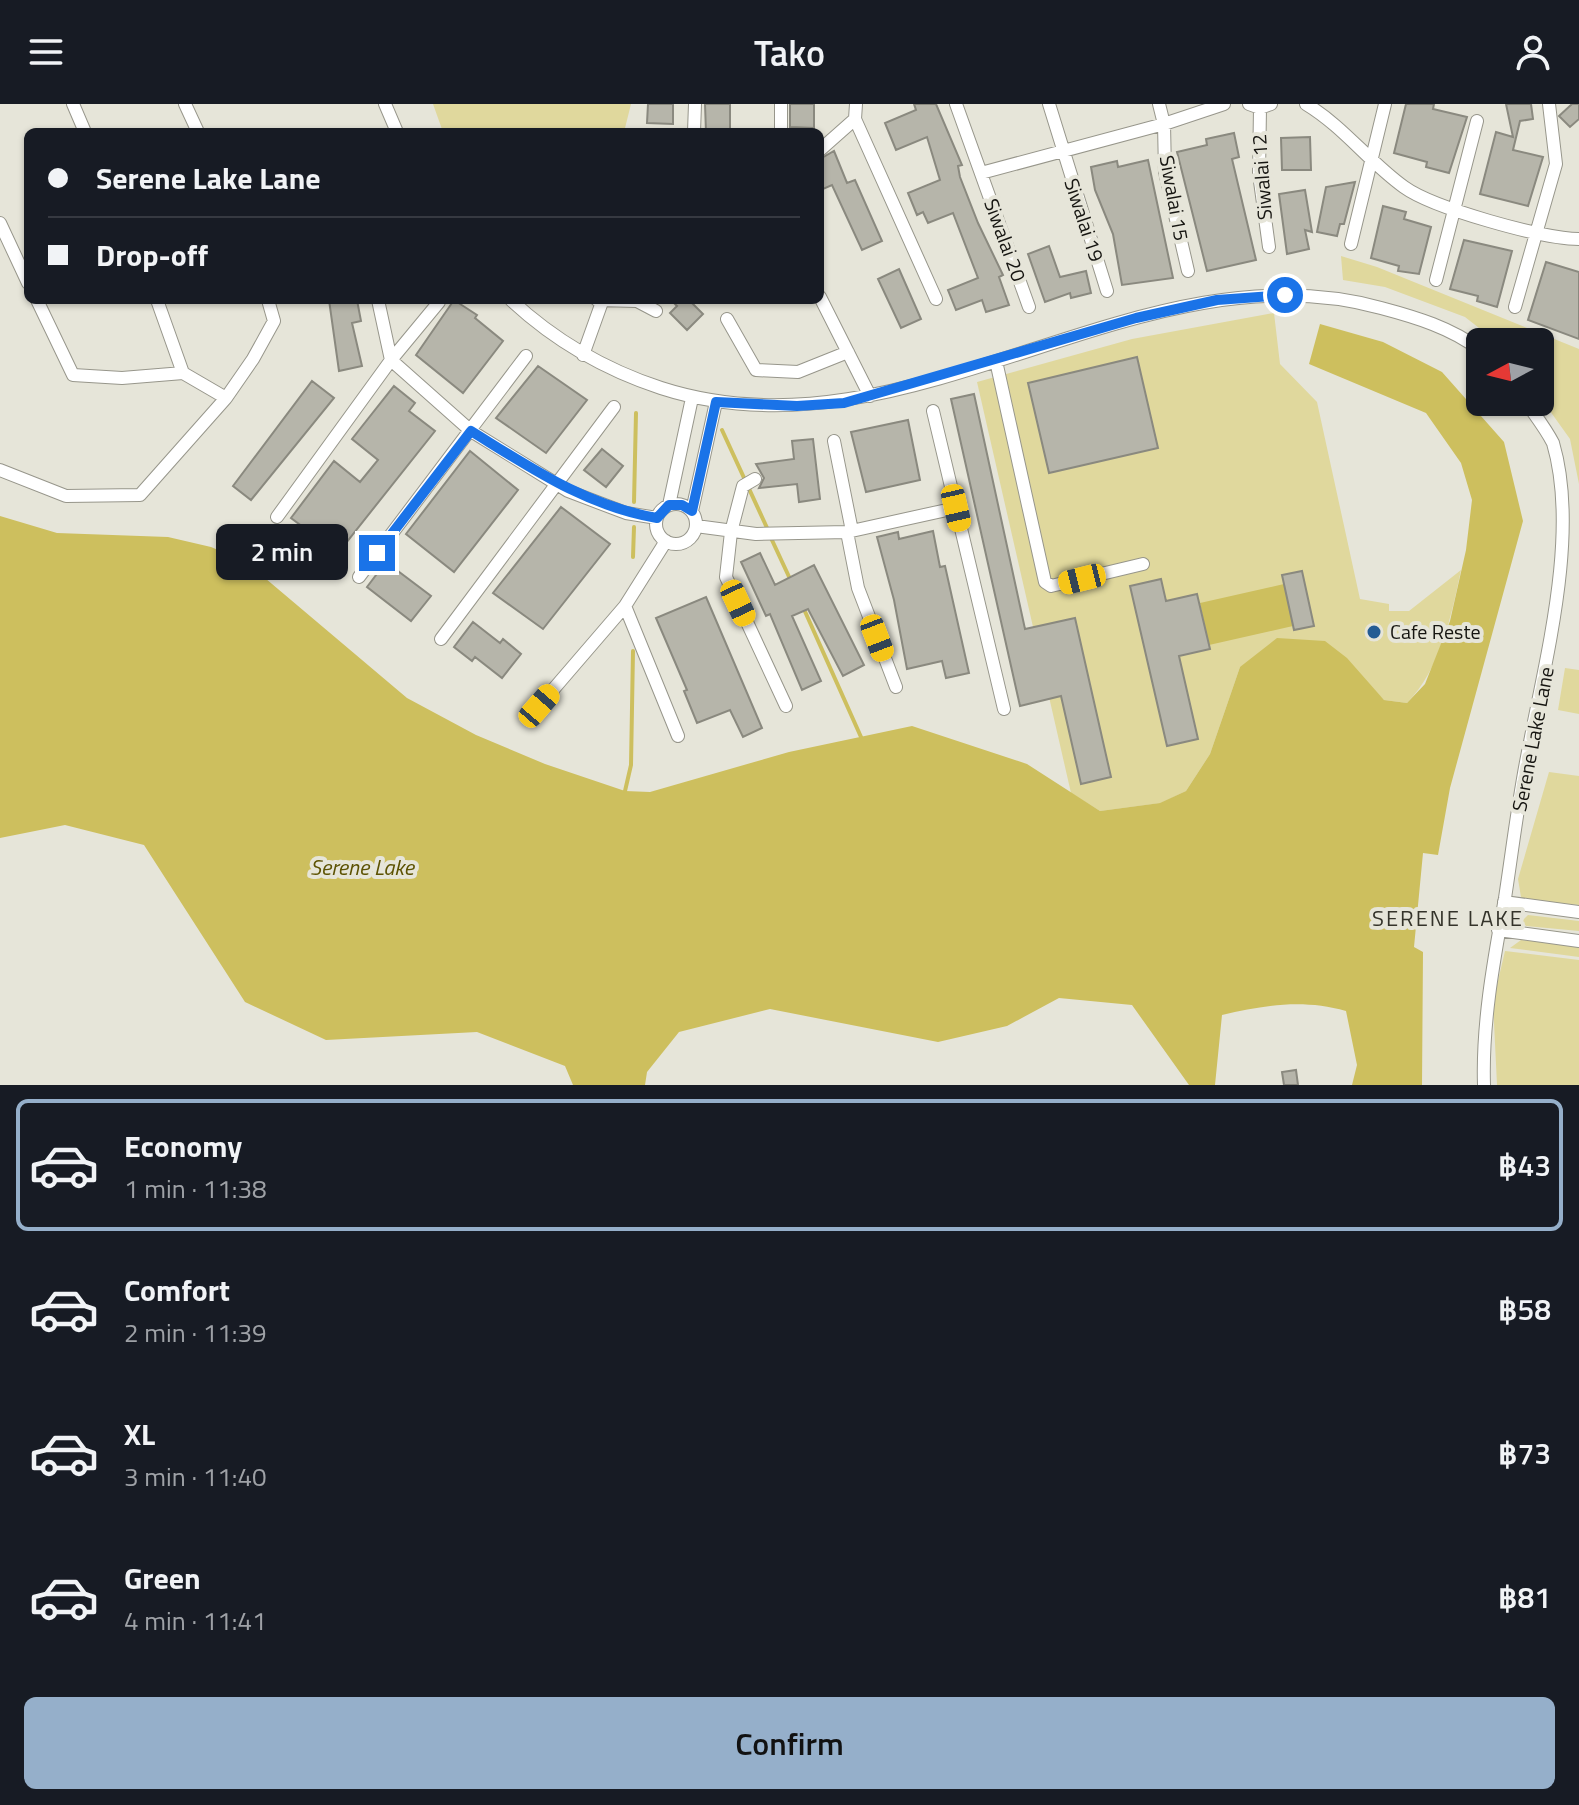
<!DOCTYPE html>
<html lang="en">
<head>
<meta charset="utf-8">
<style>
  body { margin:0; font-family:"Titillium Web",sans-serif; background:#242831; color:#f1f3f6; height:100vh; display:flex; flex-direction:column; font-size:30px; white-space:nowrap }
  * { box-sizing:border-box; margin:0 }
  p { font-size:26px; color:#9ea1a6 }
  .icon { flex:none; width:44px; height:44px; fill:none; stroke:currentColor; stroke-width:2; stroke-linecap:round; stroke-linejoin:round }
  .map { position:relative; height:981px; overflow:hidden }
  .side { display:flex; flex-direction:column; background:#171b24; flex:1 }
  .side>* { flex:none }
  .banner { position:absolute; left:24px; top:24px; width:800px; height:176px; border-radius:12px; box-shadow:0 2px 6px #0004; display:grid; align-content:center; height:176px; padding:0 24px; background:#171b24 }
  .needle { width:52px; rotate:263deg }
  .buttons { position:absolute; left:1466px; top:224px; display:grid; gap:16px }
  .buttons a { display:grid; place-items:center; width:88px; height:88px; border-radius:12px; background:#171b24; box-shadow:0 2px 6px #0004; font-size:40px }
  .end { position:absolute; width:36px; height:36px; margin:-18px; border:10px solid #1a73e8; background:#fff; box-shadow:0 0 0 4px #fff }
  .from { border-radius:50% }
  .bubble { position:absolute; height:56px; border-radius:12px; background:#171b24; box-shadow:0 2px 6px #0004; font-size:26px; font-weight:600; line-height:56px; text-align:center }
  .car { position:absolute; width:24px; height:48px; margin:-24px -12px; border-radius:10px; box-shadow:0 0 6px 2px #0007; background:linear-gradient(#f5c518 24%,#345 0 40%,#f5c518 0 76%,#345 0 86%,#f5c518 0) }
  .banner b { display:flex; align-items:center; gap:28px; height:76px; font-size:30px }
  .banner b+b { border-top:2px solid #363941 }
  .banner i { width:20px; height:20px; background:#f1f3f6 }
  ul { padding:14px 0 0; list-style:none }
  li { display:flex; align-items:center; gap:24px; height:132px; margin:0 16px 12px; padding:0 8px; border:4px solid transparent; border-radius:12px }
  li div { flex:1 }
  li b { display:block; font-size:30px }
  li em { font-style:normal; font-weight:600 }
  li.current { border-color:#95afca }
  li>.icon { width:72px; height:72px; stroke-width:1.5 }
  .action { display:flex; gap:16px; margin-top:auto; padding:16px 24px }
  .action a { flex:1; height:92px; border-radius:12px; background:#95afca; color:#111; font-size:32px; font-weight:600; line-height:92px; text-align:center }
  header { display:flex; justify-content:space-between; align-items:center; height:104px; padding:0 24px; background:#171b24; font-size:36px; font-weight:600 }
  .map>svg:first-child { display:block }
</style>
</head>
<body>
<header><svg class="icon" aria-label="menu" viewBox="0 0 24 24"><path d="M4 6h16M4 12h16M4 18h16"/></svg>Tako<svg class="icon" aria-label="person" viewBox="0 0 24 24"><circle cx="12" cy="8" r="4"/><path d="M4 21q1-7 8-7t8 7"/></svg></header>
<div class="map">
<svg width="1579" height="981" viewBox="0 0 1579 981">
  <rect width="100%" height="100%" fill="#e6e5d9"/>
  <path fill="#e0d89d" d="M 433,0 L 631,0 L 624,28 L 535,28 L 533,25 L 443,28 Z
    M 1341,152 L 1377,163 L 1579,245 L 1579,380 L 1570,335 L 1540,293 L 1540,238 L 1497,238 L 1465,213 L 1385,183 L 1343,176 Z
    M 1274,209 L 1280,260 L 1317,298 L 1360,495 L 1389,500 L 1389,507 L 1409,507 L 1461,466 C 1451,513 1441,564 1407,599 L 1384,596 L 1366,579 L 1240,563 L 1210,650 L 1186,687 L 1161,699 L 1100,707 L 1071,689 L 977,278 L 1132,235 Z
    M 1565,564 L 1579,566 L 1579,610 L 1558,606 Z
    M 1549,668 L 1579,672 L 1579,801 L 1526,796 L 1521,793 L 1518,775 Z
    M 1528,811 L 1579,817 L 1579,827 L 1526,822 L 1522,817 Z
    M 1521,836 L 1579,841 L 1579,853 L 1510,844 Z
    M 1505,847 L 1579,856 L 1579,981 L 1497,981 L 1493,898 Z"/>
  <path fill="#cdbf5e" d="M 1320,220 L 1383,238 L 1442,268 L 1504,338 L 1523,417 L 1450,684 L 1438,751 L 1423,749 L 1414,843 L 1423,848 L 1422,981 L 1352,981 L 1357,961 L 1346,907 C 1303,895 1265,901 1222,911 L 1215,981 L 1189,981 L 1132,901 L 1059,894 L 1007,922 L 938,938 L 770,905 L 679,928 L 647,968 L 645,981 L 573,981 L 565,962 L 477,928 L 326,936 L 245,898 L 144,741 L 65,721 L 0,734 L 0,412 L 57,429 L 168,433 L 211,443 L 246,458 L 407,594 L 476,631 L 545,660 L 625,687 L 650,688 L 789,648 L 912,622 L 1027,660 L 1100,707 L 1160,699 L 1186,687 L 1210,650 L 1240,563 L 1277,534 L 1325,537 L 1347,554 L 1384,596 L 1407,599 L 1425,580 L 1450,517 L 1466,446 L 1472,396 L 1461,359 L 1426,309 L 1309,260 Z
    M 1284,480 L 1293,522 L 1209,541 L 1200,499 Z"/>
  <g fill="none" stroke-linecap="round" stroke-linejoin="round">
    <path stroke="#cdbf5e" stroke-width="4" d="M 722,326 L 768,426
      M 634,398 L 636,309
      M 771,434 L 791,477
      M 633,453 L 634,423
      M 803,503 L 861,633
      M 625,687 L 631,661 L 633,547"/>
  </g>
  <path fill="#b6b5aa" stroke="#8a897f" stroke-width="2" d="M 648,0 L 673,0 L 673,20 L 647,19 Z
    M 705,0 L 730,0 L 730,28 L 706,28 Z
    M 790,0 L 814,0 L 814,24 L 790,23 Z
    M 914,0 L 936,0 L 962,61 L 958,62 L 960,73 L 978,119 L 1003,171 L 999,173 L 1009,201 L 986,208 L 982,196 L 956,206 L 948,186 L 978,174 L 953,109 L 928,119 L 923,108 L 917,111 L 908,89 L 940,76 L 927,33 L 896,46 L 885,19 L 916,6 Z
    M 1406,0 L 1434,0 L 1433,5 L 1467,13 L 1449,69 L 1426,63 L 1427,58 L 1394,49 Z
    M 1506,0 L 1531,0 L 1533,15 L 1520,17 L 1513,46 L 1543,53 L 1528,102 L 1480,90 L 1496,28 L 1513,33 Z
    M 1572,0 L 1579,0 L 1579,15 L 1570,23 L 1559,12 Z
    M 1234,29 L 1239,53 L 1232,55 L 1256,156 L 1207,167 L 1177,48 L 1207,41 L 1206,35 Z
    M 1310,33 L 1311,66 L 1282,66 L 1281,34 Z
    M 834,47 L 847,79 L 855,76 L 882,137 L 862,146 L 832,81 L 823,85 L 820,77 L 820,55 Z
    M 1148,56 L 1173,174 L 1122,181 L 1113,130 L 1095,86 L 1091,63 L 1117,57 L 1118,63 Z
    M 1355,78 L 1344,120 L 1340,120 L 1337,132 L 1317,128 L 1326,83 Z
    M 1305,86 L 1312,128 L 1305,126 L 1309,145 L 1287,150 L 1279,90 Z
    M 1383,102 L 1406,108 L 1404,115 L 1431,123 L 1419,170 L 1398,167 L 1399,162 L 1371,154 Z
    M 1464,136 L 1512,147 L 1497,203 L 1477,197 L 1478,192 L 1450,185 Z
    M 1049,142 L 1060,173 L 1086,167 L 1091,189 L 1071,194 L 1070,189 L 1045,198 L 1028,150 Z
    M 1546,158 L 1579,168 L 1579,235 L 1528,216 Z
    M 899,165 L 921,215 L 901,224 L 878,175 Z
    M 329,196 L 357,196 L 361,217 L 352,219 L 362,262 L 339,267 Z
    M 454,196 L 477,211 L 475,214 L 503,237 L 463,289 L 416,251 Z
    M 671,196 L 689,196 L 703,210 L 687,226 L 670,209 L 677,202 Z
    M 1137,253 L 1158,344 L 1049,369 L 1028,279 Z
    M 538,262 L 587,296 L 546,349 L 496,314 Z
    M 312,277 L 334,294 L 251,396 L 233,382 Z
    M 394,282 L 415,299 L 409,307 L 435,327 L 338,449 L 291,414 L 334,357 L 360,378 L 378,356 L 352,335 Z
    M 974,290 L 1025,525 L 1075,514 L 1111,673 L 1081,680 L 1061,592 L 1020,602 L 951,295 Z
    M 908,316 L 920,376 L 866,388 L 851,328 Z
    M 813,335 L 820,395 L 799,398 L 797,380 L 759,384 L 764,374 L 756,360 L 794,355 L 792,337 Z
    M 602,345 L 623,362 L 606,383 L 584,366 Z
    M 470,347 L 518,386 L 454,468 L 406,430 Z
    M 561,403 L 610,440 L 543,525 L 493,489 Z
    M 933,427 L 940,463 L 945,462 L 969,569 L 946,574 L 942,557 L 907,565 L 894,496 L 877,433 L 898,428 L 899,435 Z
    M 760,449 L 775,481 L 814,461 L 864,561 L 843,572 L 808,505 L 792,512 L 821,577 L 802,586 L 770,510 L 766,512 L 741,458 Z
    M 386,458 L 431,492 L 411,517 L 367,483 Z
    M 1302,467 L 1314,522 L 1294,526 L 1282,471 Z
    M 1161,475 L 1166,497 L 1197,490 L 1210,545 L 1179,552 L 1198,635 L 1167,642 L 1130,482 Z
    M 706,493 L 762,624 L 743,633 L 730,606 L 697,619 L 684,587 L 687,586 L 656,514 Z
    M 473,518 L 500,539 L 503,535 L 521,550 L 502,574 L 475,553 L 472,557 L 454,543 Z
    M 1296,966 L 1298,981 L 1284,981 L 1282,968 Z"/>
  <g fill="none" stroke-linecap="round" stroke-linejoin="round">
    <defs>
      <path id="minor" d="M 73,0 L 85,28
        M 185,0 L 198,28
        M 385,0 L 397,28
        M 856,0 L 855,15 L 936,195
        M 956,0 L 1029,203
        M 1049,0 L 1107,187
        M 1159,0 L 1164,20 L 1165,68 L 1188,167
        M 1249,0 L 1260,4 L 1271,0
        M 1306,0 C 1344,23 1369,58 1404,83 C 1433,104 1543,135 1579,135
        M 1260,4 L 1259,70 L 1269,143
        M 694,28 L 695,0
        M 781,28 L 781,0
        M 820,46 L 855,15
        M 981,69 L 1164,20 L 1224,0
        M 0,119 L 28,179
        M 1351,140 L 1385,0
        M 1436,176 L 1477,17
        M 820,193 L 870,292
        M 37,196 L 73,271 L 122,274 L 183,269
        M 378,196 L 391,256 L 471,327 L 568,387 L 626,409 L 657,414
        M 511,196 C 555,237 603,265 661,284 C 909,364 1136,137 1381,204 C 1415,213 1452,224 1480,246
        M 597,196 L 637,197 L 656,207
        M 1515,203 L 1556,60 L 1549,0
        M 727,215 L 756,266 L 798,268 L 848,248
        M 583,251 L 602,198
        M 996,257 L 1045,478 L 1051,482 L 1143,460
        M 226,294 L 253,255 L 274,217 L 268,196
        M 933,307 L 1004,605
        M 834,337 L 852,427
        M 0,366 L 66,392 L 140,391 L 226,294 L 183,269 L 157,196
        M 755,375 L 743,382 L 731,428 L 726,473 L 786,602
        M656 420a20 20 0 1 1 40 0a20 20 0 1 1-40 0Z
        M 669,401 L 692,294
        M 692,407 L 716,298
        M 277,413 L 391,256 L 439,198
        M 696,422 L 756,430 L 847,428 L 956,404
        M 847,428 L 858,484 L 896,583
        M 359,473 L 526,252
        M 625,502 L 678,632
        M 441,535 L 614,303
        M 539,602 L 625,502 L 666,437
        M 1504,798 L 1579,808
        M 1498,826 L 1579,837
        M 1484,981 C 1482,919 1494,855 1505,794 C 1513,742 1519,689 1530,638 C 1547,549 1579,427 1553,339 C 1546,325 1535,311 1526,298"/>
    </defs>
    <use href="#minor" stroke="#97968b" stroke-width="14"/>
    <use href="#minor" stroke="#fff" stroke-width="12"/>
  </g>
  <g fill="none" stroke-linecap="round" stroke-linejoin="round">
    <path stroke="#1a73e8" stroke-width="10" d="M 377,449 L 471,327 C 531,364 586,402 657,414 L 669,401 L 682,401 L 692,407 L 716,298 L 797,302 L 844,299 L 1136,214 L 1217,196 L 1285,191"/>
  </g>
  <circle fill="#245c94" stroke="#e6e5d9" stroke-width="3" cx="1374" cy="528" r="8"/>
  <g text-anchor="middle" stroke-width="8" stroke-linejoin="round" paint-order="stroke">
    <g font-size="20" fill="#161511" stroke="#e6e5d9">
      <text transform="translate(1262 73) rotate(-94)" y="7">Siwalai 12</text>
      <text transform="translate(1174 94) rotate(80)" y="7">Siwalai 15</text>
      <text transform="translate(1084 116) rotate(72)" y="7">Siwalai 19</text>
      <text transform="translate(1005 136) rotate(70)" y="7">Siwalai 20</text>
      <text transform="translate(1533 635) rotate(-79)" y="7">Serene Lake Lane</text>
    </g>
    <g font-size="20" fill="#161511" stroke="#e6e5d9" text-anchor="start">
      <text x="1390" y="535">Cafe Reste</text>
    </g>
    <g font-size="22" font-style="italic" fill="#5c5202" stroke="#e6e5d9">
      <text x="362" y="771">Serene Lake</text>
    </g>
    <g font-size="22" letter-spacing="2" fill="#34332a" stroke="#e6e5d9">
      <text x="1448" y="822">SERENE LAKE</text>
    </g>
  </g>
</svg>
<div class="buttons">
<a><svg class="needle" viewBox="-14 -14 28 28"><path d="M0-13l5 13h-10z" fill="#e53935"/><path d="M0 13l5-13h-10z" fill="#9ea1a6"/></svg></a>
</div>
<i class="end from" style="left:1285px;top:191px"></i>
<i class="end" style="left:377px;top:449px"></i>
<div class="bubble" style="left:216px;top:420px;width:132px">2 min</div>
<i class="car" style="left:956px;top:404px;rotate:167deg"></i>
<i class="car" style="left:1082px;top:475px;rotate:256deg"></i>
<i class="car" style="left:738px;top:499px;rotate:155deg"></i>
<i class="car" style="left:877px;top:534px;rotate:159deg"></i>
<i class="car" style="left:539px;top:602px;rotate:41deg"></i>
<div class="banner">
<b><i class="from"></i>Serene Lake Lane</b>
<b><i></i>Drop-off</b>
</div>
</div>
<section class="side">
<ul>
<li class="current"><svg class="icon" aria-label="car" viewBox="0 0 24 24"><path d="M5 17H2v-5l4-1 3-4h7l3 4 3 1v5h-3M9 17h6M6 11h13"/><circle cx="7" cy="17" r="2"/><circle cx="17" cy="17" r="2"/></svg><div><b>Economy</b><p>1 min · 11:38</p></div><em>฿43</em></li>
<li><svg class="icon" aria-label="car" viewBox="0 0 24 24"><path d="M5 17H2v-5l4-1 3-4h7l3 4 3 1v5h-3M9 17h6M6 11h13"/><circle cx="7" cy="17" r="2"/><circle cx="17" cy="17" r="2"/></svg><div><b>Comfort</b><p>2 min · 11:39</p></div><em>฿58</em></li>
<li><svg class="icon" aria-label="car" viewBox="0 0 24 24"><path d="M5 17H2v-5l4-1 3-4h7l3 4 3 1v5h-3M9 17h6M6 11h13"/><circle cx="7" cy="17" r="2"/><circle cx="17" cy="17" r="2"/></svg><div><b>XL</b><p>3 min · 11:40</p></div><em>฿73</em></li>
<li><svg class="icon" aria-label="car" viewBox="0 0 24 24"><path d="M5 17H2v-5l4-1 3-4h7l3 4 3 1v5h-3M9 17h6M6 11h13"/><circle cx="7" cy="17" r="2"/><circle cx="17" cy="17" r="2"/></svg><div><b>Green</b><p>4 min · 11:41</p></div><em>฿81</em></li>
</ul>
<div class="action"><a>Confirm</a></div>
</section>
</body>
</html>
